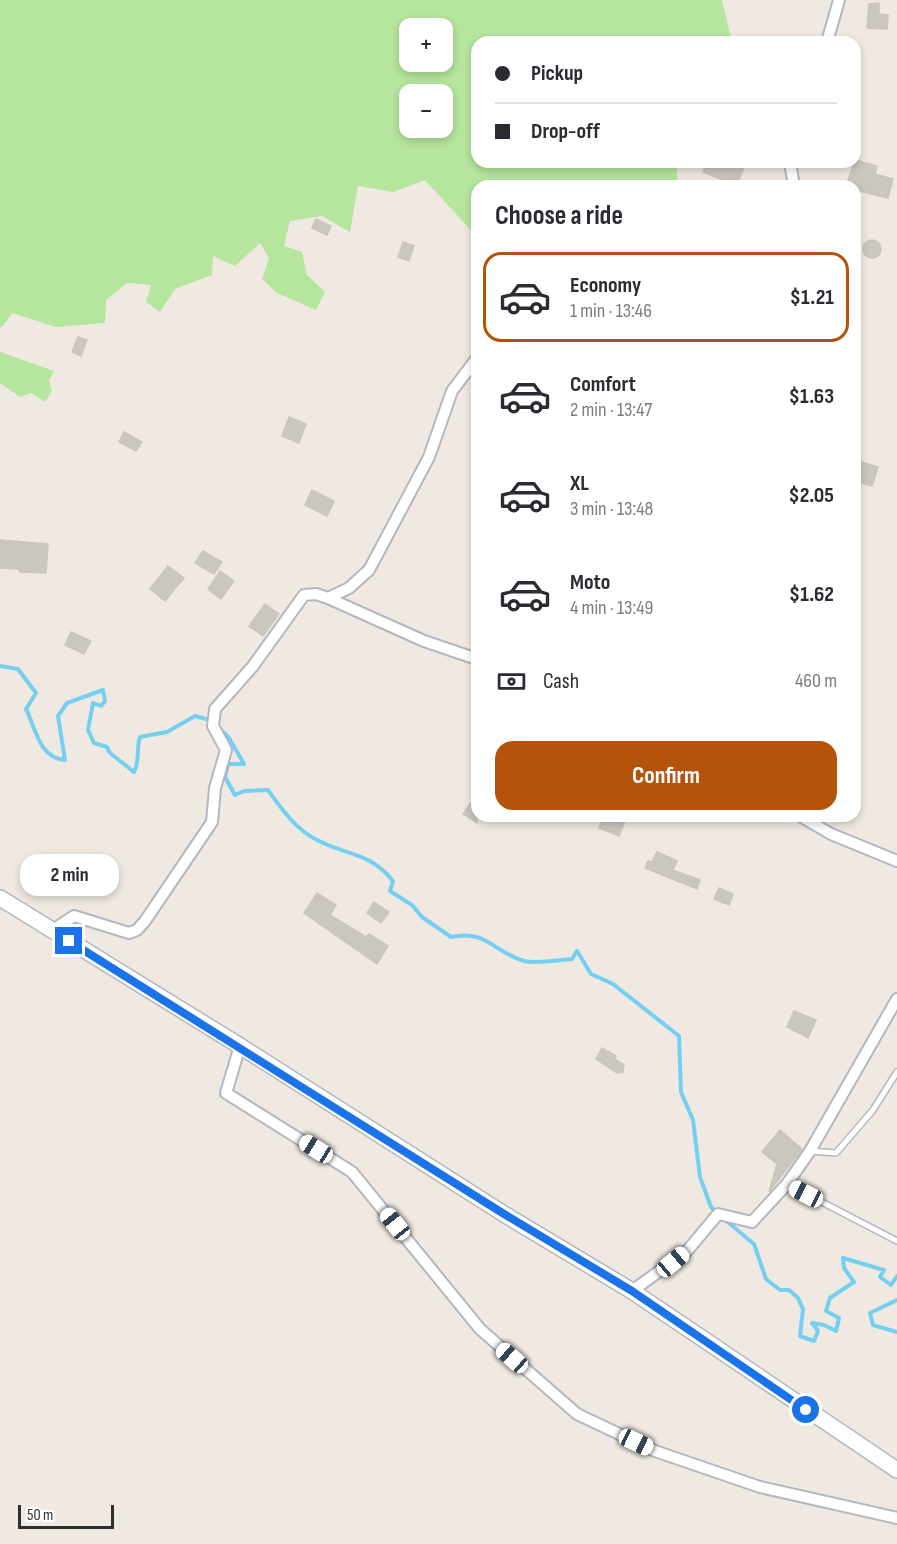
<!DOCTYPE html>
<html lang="en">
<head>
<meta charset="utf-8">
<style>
  body { margin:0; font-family:"Sofia Sans Condensed",sans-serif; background:#f7f7f7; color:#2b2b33; height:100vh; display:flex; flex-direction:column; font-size:22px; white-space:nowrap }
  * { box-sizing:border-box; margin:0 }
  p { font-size:20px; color:#7c7c81 }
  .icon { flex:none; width:33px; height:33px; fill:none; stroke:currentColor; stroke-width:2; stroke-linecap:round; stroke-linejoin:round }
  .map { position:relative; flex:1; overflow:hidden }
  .side { position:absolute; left:471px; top:180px; width:390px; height:642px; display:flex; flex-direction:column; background:#fff; border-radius:18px; box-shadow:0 3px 9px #0003 }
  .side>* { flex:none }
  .banner { position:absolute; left:471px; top:36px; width:390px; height:132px; border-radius:18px; box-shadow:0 3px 9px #0003; display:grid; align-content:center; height:132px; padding:0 24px; background:#fff }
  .controls { position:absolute; left:399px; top:18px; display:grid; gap:12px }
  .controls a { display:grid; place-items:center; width:54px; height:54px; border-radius:12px; background:#fff; box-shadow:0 3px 9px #0003; font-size:30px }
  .scale { position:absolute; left:18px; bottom:15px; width:96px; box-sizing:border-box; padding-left:6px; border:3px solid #2e2e2e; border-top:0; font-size:16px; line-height:21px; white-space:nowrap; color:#2e2e2e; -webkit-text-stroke:4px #fff; paint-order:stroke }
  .end { position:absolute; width:27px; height:27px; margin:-14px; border:8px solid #1a73e8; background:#fff; box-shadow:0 0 0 3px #fff }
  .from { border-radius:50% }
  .bubble { position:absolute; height:42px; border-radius:18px; background:#fff; box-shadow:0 3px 9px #0003; font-size:20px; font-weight:700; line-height:42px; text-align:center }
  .car { position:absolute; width:18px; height:36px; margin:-18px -9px; border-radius:8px; box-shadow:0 0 4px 2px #0007; background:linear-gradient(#fff 24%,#345 0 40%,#fff 0 76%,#345 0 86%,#fff 0) }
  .banner b { display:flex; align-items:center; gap:21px; height:57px; font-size:22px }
  .banner b+b { border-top:2px solid #e1e1e2 }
  .banner i { width:15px; height:15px; background:#2b2b33 }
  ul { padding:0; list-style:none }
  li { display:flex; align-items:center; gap:18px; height:90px; margin:0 12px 9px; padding:0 12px; border:3px solid transparent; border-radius:18px }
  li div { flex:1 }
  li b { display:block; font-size:22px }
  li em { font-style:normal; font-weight:700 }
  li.active { border-color:#b45309 }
  li>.icon { width:54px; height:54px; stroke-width:1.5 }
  h2 { padding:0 24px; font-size:27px; line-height:72px }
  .pay { display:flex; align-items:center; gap:15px; height:66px; padding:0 24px; font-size:22px }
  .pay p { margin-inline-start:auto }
  .cta { display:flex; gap:12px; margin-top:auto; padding:12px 24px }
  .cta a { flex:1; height:69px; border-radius:18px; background:#b45309; color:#fff; font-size:24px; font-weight:700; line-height:69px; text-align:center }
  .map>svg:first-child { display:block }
</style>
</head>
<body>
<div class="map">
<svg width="897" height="1544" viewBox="0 0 897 1544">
  <rect width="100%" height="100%" fill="#efe9e1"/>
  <path fill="#b6e59e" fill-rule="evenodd" d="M 0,0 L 722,0 L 732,42 L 477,42 L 477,162 L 677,162 L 677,186 L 477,186 L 477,237 L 425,180 L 393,192 L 358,186 L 350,232 L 322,216 L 290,221 L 284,246 L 302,252 L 307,275 L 325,292 L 316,310 L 277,293 L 262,279 L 269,258 L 260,243 L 235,266 L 213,256 L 212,275 L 175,289 L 160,312 L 146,302 L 151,285 L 127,283 L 106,300 L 105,323 L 56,327 L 12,313 L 2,327 L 0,327 ZM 410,28 L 442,28 L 442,62 L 410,62 ZM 410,94 L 442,94 L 442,128 L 410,128 Z
    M 0,352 L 54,371 L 49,381 L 52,391 L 45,402 L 31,393 L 20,397 L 0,383 Z"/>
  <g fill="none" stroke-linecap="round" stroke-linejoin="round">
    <path stroke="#75cff0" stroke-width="4" d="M 0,666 L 18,669 L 36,693 L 26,709 C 36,729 39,758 65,760 L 58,716 L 67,703 L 103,690 L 105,701 L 101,706 L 93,703 L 88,730 L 94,743 L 107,747 L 110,753 L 134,772 C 140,761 136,749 140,737 L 167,732 L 195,716 L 213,721
      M 218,727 L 229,738 L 244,764 L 228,764 L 225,777 L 235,795 L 244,791 L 268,790 C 281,808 296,830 317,840 C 348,856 370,852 393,881 L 390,891 L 412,905 L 422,917 L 451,937 C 486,929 495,953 524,961 C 538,964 558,960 572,959 L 577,951 L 591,974 L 613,984 L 679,1036 L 681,1092 L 693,1120 L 700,1177 L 711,1207 L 718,1214
      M 724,1219 L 754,1244 L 766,1279 L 780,1290 L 789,1290 L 798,1298 L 803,1309 L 800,1336 L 814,1341 L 818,1331 L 812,1323 L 824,1325 L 836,1331 L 839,1318 L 826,1311 L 830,1298 L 854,1282 L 844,1268 L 843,1258 L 884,1270 L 880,1277 L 891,1285 L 897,1276
      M 897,1300 L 870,1313 L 873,1325 L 897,1332"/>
  </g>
  <path fill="#cbc7bf" stroke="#cbc5ba" stroke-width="1.5" d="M 879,3 L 879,14 L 888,15 L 887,29 L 867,28 L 869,4 Z
    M 855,160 L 877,166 L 875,174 L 893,179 L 888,198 L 855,190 L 855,186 L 846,186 Z
    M 707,162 L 746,162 L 737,185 L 703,172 Z
    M 316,219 L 331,226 L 327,235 L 312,228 Z
    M863 249a9 9 0 1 1 18 0a9 9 0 1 1-18 0Z
    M 403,242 L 414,246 L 409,261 L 398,257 Z
    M 78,337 L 87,340 L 81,356 L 72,352 Z
    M 289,417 L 306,424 L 299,443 L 282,436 Z
    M 124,432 L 142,442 L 136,451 L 119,442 Z
    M 855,460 L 878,467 L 872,486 L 855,481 Z
    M 312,490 L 334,501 L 327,516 L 305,505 Z
    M 0,540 L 48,544 L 46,573 L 20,572 L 19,569 L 0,568 Z
    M 203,551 L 222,562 L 214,574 L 195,563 Z
    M 168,566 L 184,578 L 165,601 L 150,589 Z
    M 220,571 L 234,581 L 221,599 L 208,589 Z
    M 265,604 L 279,614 L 263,636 L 249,626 Z
    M 71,632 L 91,641 L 84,654 L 65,645 Z
    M 477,794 L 477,823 L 463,814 Z
    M 603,818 L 624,823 L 619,836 L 599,828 Z
    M 657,852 L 677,861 L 673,870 L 700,880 L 697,889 L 645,868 L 648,861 L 652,862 Z
    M 719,888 L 733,894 L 729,905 L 714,899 Z
    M 317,893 L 336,905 L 330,915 L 366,937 L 369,934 L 388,946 L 377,964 L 304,913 Z
    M 374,902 L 389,912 L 381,923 L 367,913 Z
    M 794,1011 L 816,1020 L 808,1038 L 787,1027 Z
    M 602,1048 L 616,1056 L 615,1059 L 624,1065 L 623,1072 L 617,1073 L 596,1059 Z
    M 780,1130 L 802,1149 L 769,1192 L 777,1164 L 762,1152 Z"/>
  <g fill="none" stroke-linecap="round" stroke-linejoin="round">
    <defs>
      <path id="lane" d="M 810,1151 L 836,1153 L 873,1110 L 897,1072
        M 787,1184 L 897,1241"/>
      <path id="street" d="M 827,42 L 839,0
        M 790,162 L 794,186
        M 328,598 L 349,588 L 369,570 L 429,457 L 452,391 L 477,358
        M 800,816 L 831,834 L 897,861
        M 53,930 L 74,916 L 129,933 L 137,930 L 145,921 L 212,822 L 215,788 L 226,750 L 213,726 L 215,709 L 253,666 L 304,595 L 316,594 L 328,598 L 424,641 L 477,659
        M 240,1046 L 226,1093 L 352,1172 L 480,1329 L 577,1414 L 655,1451 L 760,1487 L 897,1518
        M 632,1291 L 687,1251 L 718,1214 L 752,1222 L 787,1184 L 810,1151 L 897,999"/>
      <path id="secondary" d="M 0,898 L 240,1046 L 504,1214 L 632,1291 L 897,1470"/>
    </defs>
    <use href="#lane" stroke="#b4b7c1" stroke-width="8"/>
    <use href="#street" stroke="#b4b7c1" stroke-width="14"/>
    <use href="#secondary" stroke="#b4b7c1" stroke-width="18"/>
    <use href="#lane" stroke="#fff" stroke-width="5"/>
    <use href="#street" stroke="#fff" stroke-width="10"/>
    <use href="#secondary" stroke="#fff" stroke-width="15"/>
  </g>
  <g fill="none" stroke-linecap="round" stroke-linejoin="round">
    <path stroke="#1a73e8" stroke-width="8" d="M 69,941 L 504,1214 L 632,1291 L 806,1410"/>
  </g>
</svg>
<div class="controls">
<a>+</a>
<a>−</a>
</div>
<div class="scale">50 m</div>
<i class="end from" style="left:806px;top:1410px"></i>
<i class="end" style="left:69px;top:941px"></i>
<div class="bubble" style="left:20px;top:854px;width:99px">2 min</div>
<i class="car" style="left:316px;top:1149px;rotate:302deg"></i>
<i class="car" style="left:806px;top:1194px;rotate:297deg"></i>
<i class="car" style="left:395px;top:1224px;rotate:321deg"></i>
<i class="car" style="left:673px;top:1262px;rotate:50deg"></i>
<i class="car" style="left:512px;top:1358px;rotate:311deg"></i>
<i class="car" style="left:636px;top:1442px;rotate:115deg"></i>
<div class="banner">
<b><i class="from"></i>Pickup</b>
<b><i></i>Drop-off</b>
</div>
<section class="side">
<h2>Choose a ride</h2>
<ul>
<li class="active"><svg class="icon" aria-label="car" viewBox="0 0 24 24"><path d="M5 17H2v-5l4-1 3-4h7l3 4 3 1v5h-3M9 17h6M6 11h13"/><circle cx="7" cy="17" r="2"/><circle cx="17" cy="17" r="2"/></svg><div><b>Economy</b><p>1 min · 13:46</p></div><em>$1.21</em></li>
<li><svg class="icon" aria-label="car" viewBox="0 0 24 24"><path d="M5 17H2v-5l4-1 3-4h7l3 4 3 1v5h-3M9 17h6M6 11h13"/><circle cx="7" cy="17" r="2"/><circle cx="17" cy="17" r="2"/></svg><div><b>Comfort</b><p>2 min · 13:47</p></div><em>$1.63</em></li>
<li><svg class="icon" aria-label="car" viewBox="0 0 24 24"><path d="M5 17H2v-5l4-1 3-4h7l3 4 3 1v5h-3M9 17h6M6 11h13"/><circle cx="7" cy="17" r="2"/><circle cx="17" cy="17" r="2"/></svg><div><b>XL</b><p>3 min · 13:48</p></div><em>$2.05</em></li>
<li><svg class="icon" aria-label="car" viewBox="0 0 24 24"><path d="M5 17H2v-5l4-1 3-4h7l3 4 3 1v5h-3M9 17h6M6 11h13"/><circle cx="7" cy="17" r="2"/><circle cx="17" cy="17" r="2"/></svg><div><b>Moto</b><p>4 min · 13:49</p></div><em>$1.62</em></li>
</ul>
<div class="pay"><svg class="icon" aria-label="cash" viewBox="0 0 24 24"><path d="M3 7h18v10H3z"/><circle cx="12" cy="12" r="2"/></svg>Cash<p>460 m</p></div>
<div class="cta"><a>Confirm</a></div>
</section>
</div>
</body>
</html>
